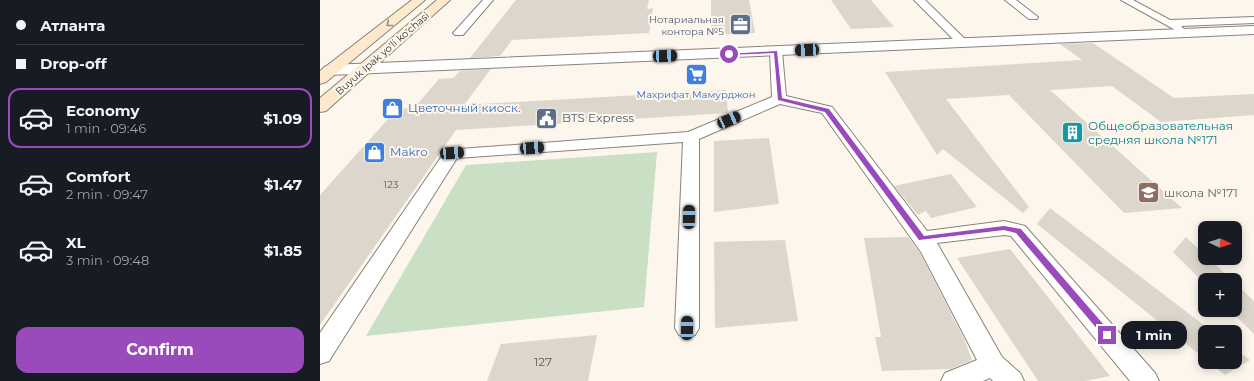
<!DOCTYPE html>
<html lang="en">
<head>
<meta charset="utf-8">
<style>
  body { margin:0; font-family:Montserrat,sans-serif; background:#20242c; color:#f1f3f6; height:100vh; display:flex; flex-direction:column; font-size:15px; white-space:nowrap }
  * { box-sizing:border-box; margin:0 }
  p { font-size:13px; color:#9ea1a6 }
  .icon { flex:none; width:22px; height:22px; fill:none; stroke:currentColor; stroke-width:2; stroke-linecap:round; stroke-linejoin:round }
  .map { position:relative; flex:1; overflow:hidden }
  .drawer { display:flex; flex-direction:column; background:#171b24; width:320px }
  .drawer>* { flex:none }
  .guide { display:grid; align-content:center; height:88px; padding:0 16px; background:#171b24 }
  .needle { width:26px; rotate:93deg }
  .controls { position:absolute; left:878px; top:221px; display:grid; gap:8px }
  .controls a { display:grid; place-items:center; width:44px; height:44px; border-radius:8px; background:#171b24; box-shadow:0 2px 10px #0003; font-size:20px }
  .end { position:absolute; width:18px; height:18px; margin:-9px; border:5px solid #994bbc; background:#fff; box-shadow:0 0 0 2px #fff }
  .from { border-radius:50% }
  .bubble { position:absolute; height:28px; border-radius:12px; background:#171b24; box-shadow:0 2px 10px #0003; font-size:13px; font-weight:700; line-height:28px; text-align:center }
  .car { position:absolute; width:12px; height:24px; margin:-12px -6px; border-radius:5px; box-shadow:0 0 3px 1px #0007; background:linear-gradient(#222 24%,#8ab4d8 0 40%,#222 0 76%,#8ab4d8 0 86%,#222 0) }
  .guide b { display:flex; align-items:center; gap:14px; height:38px; font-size:15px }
  .guide b+b { border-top:1px solid #363941 }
  .guide i { width:10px; height:10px; background:#f1f3f6 }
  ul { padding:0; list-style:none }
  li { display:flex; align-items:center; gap:12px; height:60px; margin:0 8px 6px; padding:0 8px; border:2px solid transparent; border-radius:12px }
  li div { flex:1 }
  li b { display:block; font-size:15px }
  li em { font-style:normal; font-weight:700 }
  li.current { border-color:#994bbc }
  li>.icon { width:36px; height:36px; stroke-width:1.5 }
  .primary-button { display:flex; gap:8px; margin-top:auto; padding:8px 16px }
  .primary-button a { flex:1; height:46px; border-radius:12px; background:#994bbc; color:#fff; font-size:16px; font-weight:700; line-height:46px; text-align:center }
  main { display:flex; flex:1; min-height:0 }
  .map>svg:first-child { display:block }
</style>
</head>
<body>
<main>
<section class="drawer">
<div class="guide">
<b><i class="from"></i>Атланта</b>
<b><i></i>Drop-off</b>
</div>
<ul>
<li class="current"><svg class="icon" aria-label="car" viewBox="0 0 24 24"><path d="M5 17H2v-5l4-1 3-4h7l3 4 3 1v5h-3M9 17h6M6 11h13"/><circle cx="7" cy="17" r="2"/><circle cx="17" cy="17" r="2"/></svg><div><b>Economy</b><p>1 min · 09:46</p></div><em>$1.09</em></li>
<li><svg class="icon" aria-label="car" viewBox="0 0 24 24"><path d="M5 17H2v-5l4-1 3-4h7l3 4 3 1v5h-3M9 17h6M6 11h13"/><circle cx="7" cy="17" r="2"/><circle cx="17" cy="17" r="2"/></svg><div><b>Comfort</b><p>2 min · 09:47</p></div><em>$1.47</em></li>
<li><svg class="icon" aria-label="car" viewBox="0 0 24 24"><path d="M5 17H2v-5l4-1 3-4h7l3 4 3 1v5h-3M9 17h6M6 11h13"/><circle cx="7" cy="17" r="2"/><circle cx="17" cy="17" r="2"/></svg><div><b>XL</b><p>3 min · 09:48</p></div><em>$1.85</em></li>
</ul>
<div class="primary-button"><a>Confirm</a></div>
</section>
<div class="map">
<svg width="934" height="381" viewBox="0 0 934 381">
  <rect width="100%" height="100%" fill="#fdf6ed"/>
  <path fill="#cae0c5" d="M 337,152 L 324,307 L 46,336 L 146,165 Z"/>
  <path fill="#dcd6cc" d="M 196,0 L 329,0 L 327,9 L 333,8 L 329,33 L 192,40 L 180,56 L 150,58 Z
    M 391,0 L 429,0 L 435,33 L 391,35 Z
    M 511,0 L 551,0 L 574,27 L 531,29 Z
    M 773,43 L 854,98 L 934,94 L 934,115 L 841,122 L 792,86 L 730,90 L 862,208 L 804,213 L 689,95 L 626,99 L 709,207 L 703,213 L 623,149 L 617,155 L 565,72 L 762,60 L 740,44 Z
    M 171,69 L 144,105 L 406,90 L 408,113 L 136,130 L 0,325 L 0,195 L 77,109 L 94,108 L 119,79 L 133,78 L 140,71 Z
    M 449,138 L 459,204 L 394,212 L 394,141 Z
    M 631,174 L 657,207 L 611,218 L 606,211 L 598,215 L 574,186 Z
    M 730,208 L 893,332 L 885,332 L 885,359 L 717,224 Z
    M 588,237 L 600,253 L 644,339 L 652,360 L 631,369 L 562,371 L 555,337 L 561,337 L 544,238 Z
    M 866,237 L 885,255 L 885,258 L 888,258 L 912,280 L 885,280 L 885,284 L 853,252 Z
    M 465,240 L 478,321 L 395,328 L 394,242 Z
    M 690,249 L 790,376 L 765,381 L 718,381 L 637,258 Z
    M 915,283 L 934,301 L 934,334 L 910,310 L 915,310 Z
    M 277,335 L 268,381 L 167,381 L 181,344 Z
    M 915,349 L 930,360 L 905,375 L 889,362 L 915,362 Z"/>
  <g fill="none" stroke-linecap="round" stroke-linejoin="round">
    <defs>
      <path id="lane" d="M 163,0 L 173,0 L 143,35 L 135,35 L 133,33 L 135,31 Z
        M 594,0 L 605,0 L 647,41 L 649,43 L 647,45 L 639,45 Z
        M 685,0 L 696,0 L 718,17 L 717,19 L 709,19 Z
        M 801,0 L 813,0 L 850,20 L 934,17 L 934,23 L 861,26 L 864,29 L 859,32 Z
        M 456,48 L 460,49 L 462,52 L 466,96 L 512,107 L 607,231 L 684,221 L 705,226 L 835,373 L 839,381 L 810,381 L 691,236 L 684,235 L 617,243 L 682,357 L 700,373 L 704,381 L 673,381 L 670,378 L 663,381 L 621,381 L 625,373 L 657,360 L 601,252 L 502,113 L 460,104 L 379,139 L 379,328 L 375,335 L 367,338 L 359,335 L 355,328 L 363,142 L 137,158 L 9,361 L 0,364 L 0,333 L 126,150 L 368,132 L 452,97 L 450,52 L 452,49 Z"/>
      <path id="street" d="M 934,26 L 934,34 L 10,75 L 4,73 L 2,70 L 4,67 L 10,65 Z"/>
      <path id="secondary" d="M 92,0 L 105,0 L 6,82 L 0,84 L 0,71 Z
        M 117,0 L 130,0 L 6,111 L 0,112 L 0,98 Z"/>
    </defs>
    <use href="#lane" stroke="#89837a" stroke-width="2"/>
    <use href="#street" stroke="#89837a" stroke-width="2"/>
    <use href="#secondary" stroke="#89837a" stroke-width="2"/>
    <use href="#lane" fill="#fff" fill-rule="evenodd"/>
    <use href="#street" fill="#fff" fill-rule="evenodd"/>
    <use href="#secondary" fill="#fee9cc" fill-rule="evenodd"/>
  </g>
  <defs><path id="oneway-chevron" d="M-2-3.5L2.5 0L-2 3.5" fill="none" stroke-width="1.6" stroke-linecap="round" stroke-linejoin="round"/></defs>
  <use stroke="#9a8e7e" href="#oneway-chevron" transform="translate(69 24) rotate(142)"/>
  <path fill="#994bbc" d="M 457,51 L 462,98 L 509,109 L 604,236 L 684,226 L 701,229 L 790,332 L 791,335 L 790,337 L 784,337 L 696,233 L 684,230 L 599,240 L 505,112 L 458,100 L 454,53 L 409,55 L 407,54 Z"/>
  <defs>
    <symbol id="office-square" viewBox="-11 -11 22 22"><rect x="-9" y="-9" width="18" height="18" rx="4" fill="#5c6f8a" stroke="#fdf6ed"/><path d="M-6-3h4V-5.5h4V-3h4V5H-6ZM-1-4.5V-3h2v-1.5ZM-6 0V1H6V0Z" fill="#fff"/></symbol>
    <symbol id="supermarket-square" viewBox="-11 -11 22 22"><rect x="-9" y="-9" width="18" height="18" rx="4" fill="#3f7fe0" stroke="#fdf6ed"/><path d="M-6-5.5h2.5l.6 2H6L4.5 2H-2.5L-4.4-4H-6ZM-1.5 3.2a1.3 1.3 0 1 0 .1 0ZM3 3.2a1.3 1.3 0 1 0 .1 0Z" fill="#fff"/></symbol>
    <symbol id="shop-square" viewBox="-11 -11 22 22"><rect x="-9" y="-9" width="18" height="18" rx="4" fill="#3f7fe0" stroke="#fdf6ed"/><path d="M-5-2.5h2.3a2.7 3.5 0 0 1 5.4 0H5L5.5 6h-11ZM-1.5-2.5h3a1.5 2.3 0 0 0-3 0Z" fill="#fff"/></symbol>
    <symbol id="civic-square" viewBox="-11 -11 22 22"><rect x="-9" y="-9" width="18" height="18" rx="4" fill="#5c6f8a" stroke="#fdf6ed"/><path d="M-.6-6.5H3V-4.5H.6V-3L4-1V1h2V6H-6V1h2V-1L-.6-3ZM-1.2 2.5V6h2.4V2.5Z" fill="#fff"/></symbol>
    <symbol id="building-square" viewBox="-11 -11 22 22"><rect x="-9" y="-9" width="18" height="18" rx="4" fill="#0f9aa8" stroke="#fdf6ed"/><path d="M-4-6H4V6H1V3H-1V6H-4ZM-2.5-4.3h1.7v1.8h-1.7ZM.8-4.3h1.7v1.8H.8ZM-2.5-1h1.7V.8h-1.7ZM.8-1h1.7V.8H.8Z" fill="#fff"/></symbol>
    <symbol id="school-square" viewBox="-11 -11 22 22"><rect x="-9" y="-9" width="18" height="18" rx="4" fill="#8d6e63" stroke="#fdf6ed"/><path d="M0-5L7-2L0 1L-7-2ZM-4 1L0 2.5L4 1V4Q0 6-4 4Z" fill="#fff"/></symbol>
  </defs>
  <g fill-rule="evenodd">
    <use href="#office-square" x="408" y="12" width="25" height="25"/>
    <use href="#supermarket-square" x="364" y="62" width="25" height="25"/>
    <use href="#shop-square" x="60" y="96" width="25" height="25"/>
    <use href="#civic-square" x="214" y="106" width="25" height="25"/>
    <use href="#building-square" x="740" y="120" width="25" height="25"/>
    <use href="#shop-square" x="42" y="140" width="25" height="25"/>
    <use href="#school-square" x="816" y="180" width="25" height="25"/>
  </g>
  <g text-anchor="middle" stroke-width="4" stroke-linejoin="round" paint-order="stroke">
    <g font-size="10" fill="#4e5e75" stroke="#fdf6ed" text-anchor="end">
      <text x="404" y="23">Нотариальная<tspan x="404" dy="12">контора №5</tspan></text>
    </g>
    <g font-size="10" fill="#373430" stroke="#fdf6ed">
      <text transform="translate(62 53) rotate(-41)" y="4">Buyuk Ipak yo'li ko'chasi</text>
    </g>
    <g font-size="10" fill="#366cbe" stroke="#fdf6ed">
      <text x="376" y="98">Махрифат Мамурджон</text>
    </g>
    <g font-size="10" fill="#605c57">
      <text x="71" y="188">123</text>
    </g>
    <g font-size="12" fill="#366cbe" stroke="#fdf6ed" text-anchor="start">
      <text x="88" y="112">Цветочный киоск.</text>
      <text x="70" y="156">Makro</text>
    </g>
    <g font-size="12" fill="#4e5e75" stroke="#fdf6ed" text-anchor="start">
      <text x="242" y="122">BTS Express</text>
    </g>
    <g font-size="12" fill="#0d838f" stroke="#fdf6ed" text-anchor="start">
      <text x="768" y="130">Общеобразовательная<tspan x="768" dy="14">средняя школа №171</tspan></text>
    </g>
    <g font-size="12" fill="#785e54" stroke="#fdf6ed" text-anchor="start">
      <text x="844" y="197">школа №171</text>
    </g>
    <g font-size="12" fill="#605c57">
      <text x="223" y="366">127</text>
    </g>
  </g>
</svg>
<div class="controls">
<a><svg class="needle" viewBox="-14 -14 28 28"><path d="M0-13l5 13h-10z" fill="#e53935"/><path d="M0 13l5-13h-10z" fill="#9ea1a6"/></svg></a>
<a>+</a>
<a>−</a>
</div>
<i class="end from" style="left:409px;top:54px"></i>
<i class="end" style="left:787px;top:335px"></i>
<div class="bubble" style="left:801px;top:321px;width:66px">1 min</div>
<i class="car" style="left:487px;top:50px;rotate:267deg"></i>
<i class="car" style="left:345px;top:56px;rotate:88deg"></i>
<i class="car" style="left:409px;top:120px;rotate:67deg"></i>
<i class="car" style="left:212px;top:148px;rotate:86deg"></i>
<i class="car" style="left:132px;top:153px;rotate:86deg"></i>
<i class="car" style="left:369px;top:217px;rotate:1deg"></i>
<i class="car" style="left:367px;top:328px;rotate:1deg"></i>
</div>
</main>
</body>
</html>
